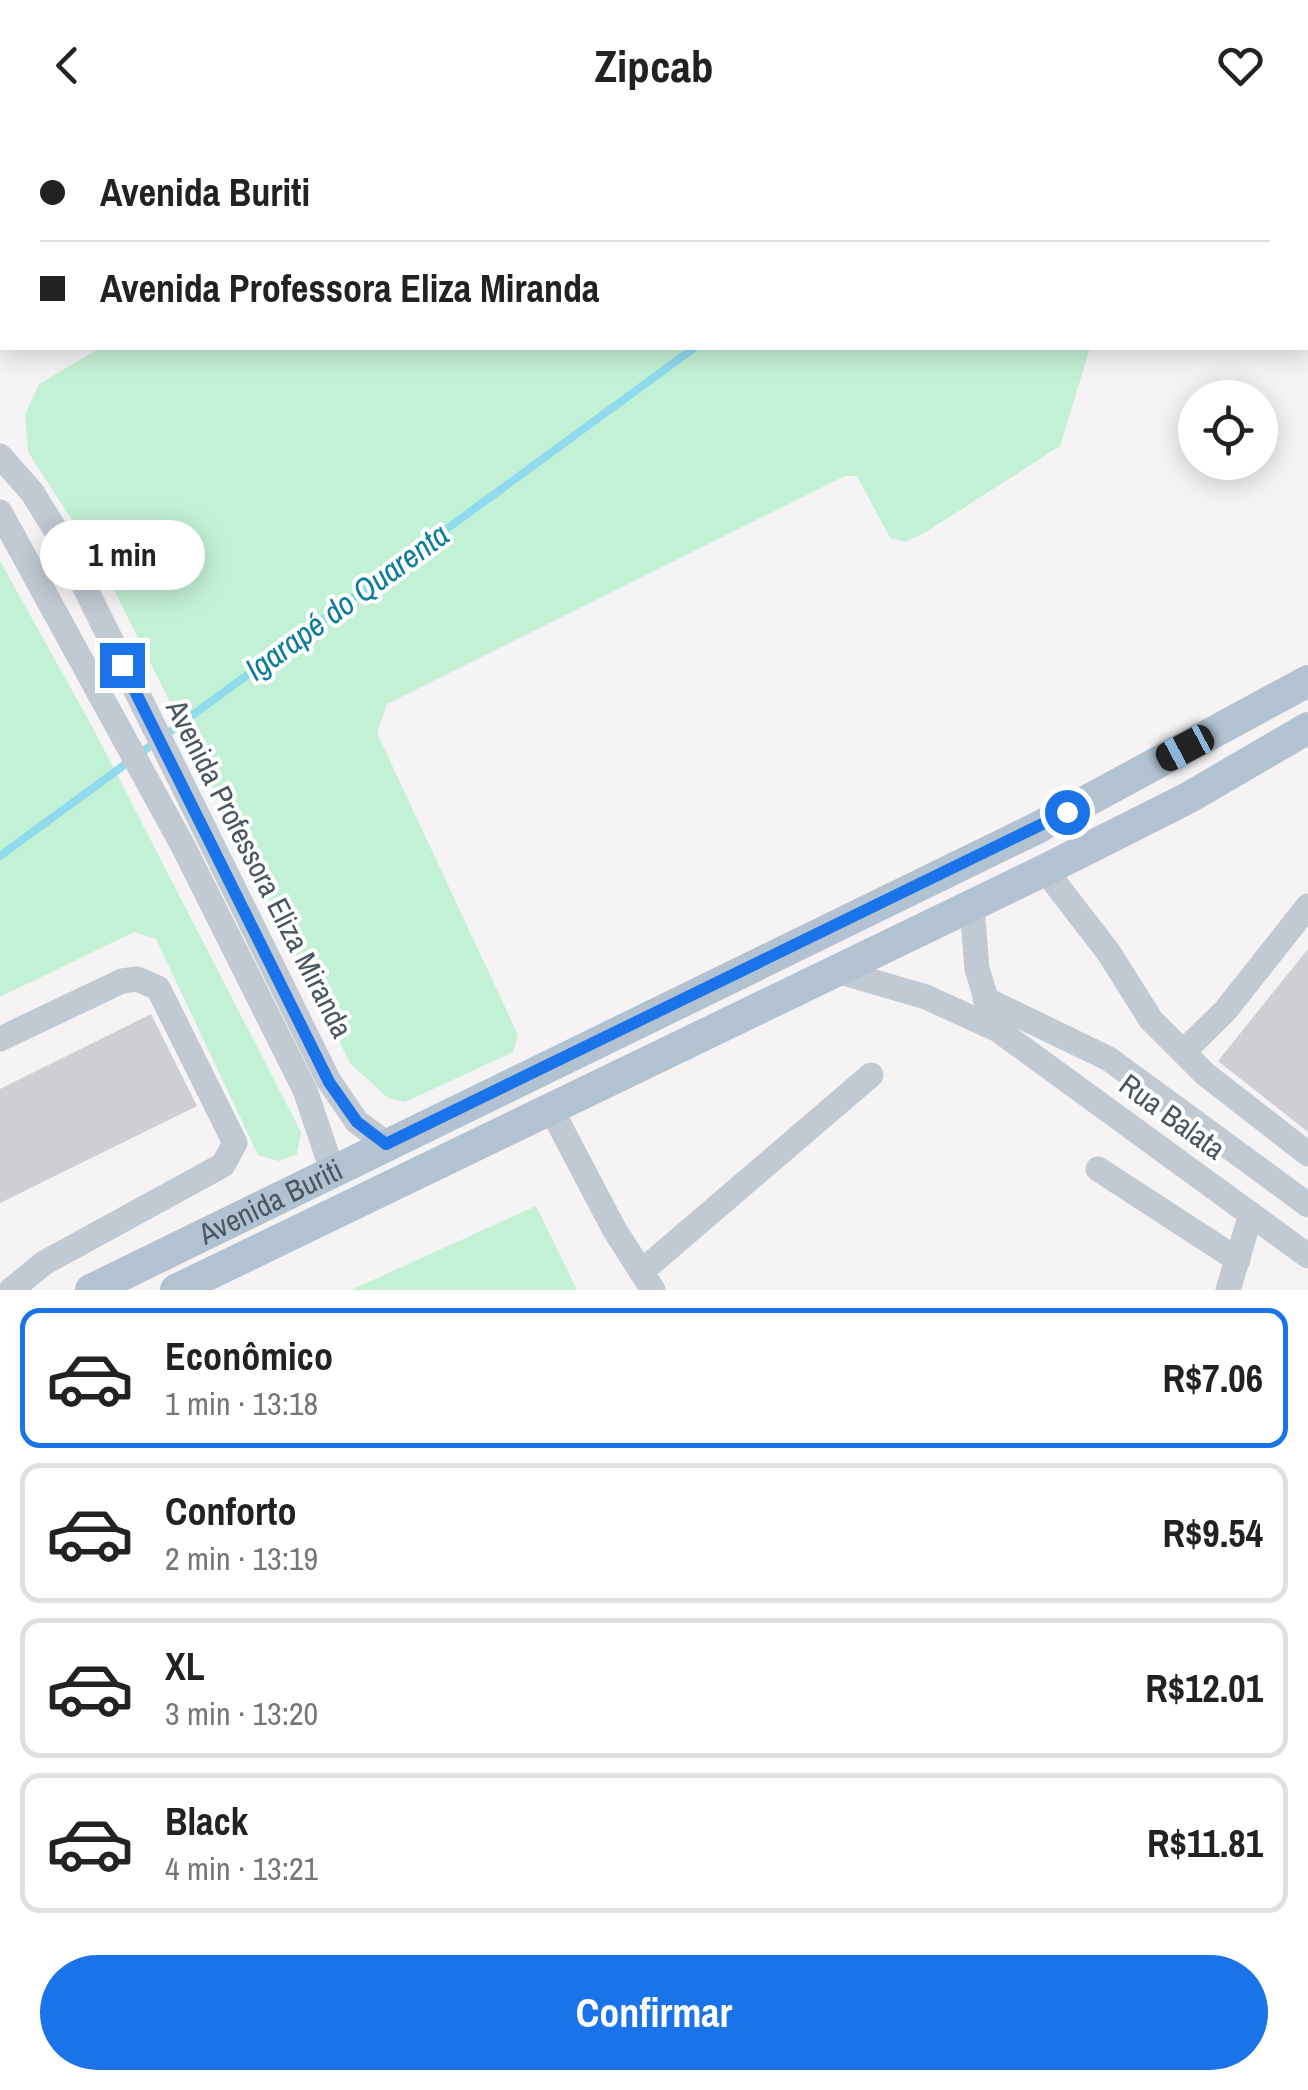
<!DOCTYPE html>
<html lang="pt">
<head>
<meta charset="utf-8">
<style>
  body { margin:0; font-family:"Archivo Narrow",sans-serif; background:#f2f2f2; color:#222; height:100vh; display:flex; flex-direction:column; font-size:38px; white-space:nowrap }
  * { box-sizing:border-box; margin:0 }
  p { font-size:32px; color:#767676 }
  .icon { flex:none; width:55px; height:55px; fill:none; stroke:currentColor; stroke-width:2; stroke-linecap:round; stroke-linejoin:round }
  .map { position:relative; height:1160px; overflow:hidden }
  .drawer { display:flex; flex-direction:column; background:#fff; flex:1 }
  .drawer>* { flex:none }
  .guide { position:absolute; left:0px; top:0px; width:1310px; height:220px; box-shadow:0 5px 25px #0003; display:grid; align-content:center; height:220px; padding:0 40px; background:#fff }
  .buttons { position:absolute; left:1178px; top:250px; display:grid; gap:20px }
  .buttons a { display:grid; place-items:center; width:100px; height:100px; border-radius:50%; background:#fff; box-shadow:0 5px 25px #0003; font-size:50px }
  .end { position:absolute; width:45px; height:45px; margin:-22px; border:12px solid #1a73e8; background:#fff; box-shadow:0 0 0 5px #fff }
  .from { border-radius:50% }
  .bubble { position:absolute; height:70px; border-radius:35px; background:#fff; box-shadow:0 5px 25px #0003; font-size:32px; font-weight:700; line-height:70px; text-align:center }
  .car { position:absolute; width:30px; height:60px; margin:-30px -15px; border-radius:12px; box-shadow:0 0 8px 2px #0007; background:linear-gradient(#222 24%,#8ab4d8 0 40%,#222 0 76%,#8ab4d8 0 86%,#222 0) }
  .guide b { display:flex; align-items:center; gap:35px; height:95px; font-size:38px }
  .guide b+b { border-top:2px solid #e0e0e0 }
  .guide i { width:25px; height:25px; background:#222 }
  ul { padding:18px 0 0; list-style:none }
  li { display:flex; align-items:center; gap:30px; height:140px; margin:0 20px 15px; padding:0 20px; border:5px solid #e0e0e0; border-radius:20px }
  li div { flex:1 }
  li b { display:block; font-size:38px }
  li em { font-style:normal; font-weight:700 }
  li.current { border-color:#1a73e8 }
  li>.icon { width:90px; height:90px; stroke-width:1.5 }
  .button { display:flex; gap:20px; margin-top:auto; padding:20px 40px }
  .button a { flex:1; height:115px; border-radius:60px; background:#1a73e8; color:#fff; font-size:40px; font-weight:700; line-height:115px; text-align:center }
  header { display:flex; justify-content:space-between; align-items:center; height:130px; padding:0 40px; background:#fff; font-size:45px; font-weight:700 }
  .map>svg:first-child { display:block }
</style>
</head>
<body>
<header><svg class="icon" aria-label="back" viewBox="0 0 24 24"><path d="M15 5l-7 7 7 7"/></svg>Zipcab<svg class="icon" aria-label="heart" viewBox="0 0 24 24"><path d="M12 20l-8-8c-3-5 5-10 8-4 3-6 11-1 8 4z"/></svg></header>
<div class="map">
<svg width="1308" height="1160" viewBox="0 0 1308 1160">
  <rect width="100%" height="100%" fill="#f5f3f3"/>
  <path fill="#c3f1d5" d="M 417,0 L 1308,0 L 1308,142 L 1308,2 L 413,2 Z
    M 100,218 L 1090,218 L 1060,316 L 926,402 L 905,412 L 890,408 L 857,346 L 845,346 L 387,574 L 377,603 L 518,905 L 513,922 L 405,972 L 388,968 L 350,933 L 103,438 L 28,322 L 25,285 L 39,254 Z
    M 0,431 L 94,600 L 301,1002 L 297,1024 L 279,1031 L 258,1025 L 156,809 L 134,802 L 0,867 Z
    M 536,1076 L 577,1160 L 351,1160 Z"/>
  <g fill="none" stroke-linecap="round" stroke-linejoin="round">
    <path stroke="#90daee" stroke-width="8" d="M 987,2 L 990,0
      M 0,726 L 694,218"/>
  </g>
  <path fill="#cdcfd5" d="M 1308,819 L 1308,1002 L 1218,931 Z
    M 151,884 L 197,976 L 0,1073 L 0,959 Z"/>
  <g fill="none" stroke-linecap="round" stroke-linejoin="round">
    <path stroke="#7ad0a6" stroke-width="4" stroke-dasharray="8 5" stroke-linecap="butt" d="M 257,2 L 260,0
      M 0,181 L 2,180"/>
    <path stroke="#c1cad2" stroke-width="25" d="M 35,0 L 36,2
      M 0,326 L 32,362 L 61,409 L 329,951 L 357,992 L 386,1013
      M 0,382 L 183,716 L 305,960 L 332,1040
      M 1045,740 L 1109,823 L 1151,890 L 1205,944 L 1308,1024
      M 972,776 L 977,839 L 990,881
      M 837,841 L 926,867 L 998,900 L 1308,1126
      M 985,869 L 1109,929 L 1308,1075
      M 0,909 L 122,851 L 137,849 L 158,858 L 235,1013 L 223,1035 L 44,1133 L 11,1160
      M 1183,922 L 1225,881 L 1308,776
      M 550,977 L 614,1099 L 653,1160
      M 1098,1039 L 1238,1130
      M 641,1142 L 871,945
      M 1228,1160 L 1251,1084"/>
    <g stroke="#b3c2d1" stroke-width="32">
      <path id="s1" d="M 91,1160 L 1037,698 L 1308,551"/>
      <path d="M 176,1160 L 1045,740 L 1188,668 L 1308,598"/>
    </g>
  </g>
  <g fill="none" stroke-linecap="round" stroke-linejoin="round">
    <path stroke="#1a73e8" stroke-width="12" d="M 122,535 L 329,952 L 357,992 L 386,1014 L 1067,682"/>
  </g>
  <g text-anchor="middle" stroke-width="8" stroke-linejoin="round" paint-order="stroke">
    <g font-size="30" fill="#4a5661" stroke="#fff">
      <text transform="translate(259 739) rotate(63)" y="10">Avenida Professora Eliza Miranda</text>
      <text transform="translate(1172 987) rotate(36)" y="10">Rua Balata</text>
      <text dy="10" stroke="none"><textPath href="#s1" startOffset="200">Avenida Buriti</textPath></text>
    </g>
    <g font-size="32" font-style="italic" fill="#0c7c9b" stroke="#fff">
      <text transform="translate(347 472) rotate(-36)" y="11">Igarapé do Quarenta</text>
    </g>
  </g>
</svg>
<div class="buttons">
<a><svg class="icon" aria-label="locate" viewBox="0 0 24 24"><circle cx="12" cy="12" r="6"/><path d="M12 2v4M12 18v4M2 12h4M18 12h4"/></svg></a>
</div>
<i class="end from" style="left:1067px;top:682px"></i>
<i class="end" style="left:122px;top:535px"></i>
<div class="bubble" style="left:40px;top:390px;width:165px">1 min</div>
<i class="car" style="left:1185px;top:618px;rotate:242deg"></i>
<div class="guide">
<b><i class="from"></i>Avenida Buriti</b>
<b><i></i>Avenida Professora Eliza Miranda</b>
</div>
</div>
<section class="drawer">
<ul>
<li class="current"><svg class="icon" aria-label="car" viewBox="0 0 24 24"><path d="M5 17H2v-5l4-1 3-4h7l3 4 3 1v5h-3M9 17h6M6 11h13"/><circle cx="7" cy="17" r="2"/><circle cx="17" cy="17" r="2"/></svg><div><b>Econômico</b><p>1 min · 13:18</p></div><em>R$7.06</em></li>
<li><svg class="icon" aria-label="car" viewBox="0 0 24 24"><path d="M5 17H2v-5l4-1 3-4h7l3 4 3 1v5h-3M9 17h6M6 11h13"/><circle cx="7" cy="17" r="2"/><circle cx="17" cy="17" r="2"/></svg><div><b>Conforto</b><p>2 min · 13:19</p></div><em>R$9.54</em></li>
<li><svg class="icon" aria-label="car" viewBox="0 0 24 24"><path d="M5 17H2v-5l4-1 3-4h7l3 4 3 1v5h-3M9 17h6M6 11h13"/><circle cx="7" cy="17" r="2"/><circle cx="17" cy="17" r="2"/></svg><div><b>XL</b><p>3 min · 13:20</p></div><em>R$12.01</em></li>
<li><svg class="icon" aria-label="car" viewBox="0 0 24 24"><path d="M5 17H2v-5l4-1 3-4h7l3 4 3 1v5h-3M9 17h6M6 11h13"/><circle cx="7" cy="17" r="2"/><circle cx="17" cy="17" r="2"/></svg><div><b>Black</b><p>4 min · 13:21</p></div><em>R$11.81</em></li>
</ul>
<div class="button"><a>Confirmar</a></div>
</section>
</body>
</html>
